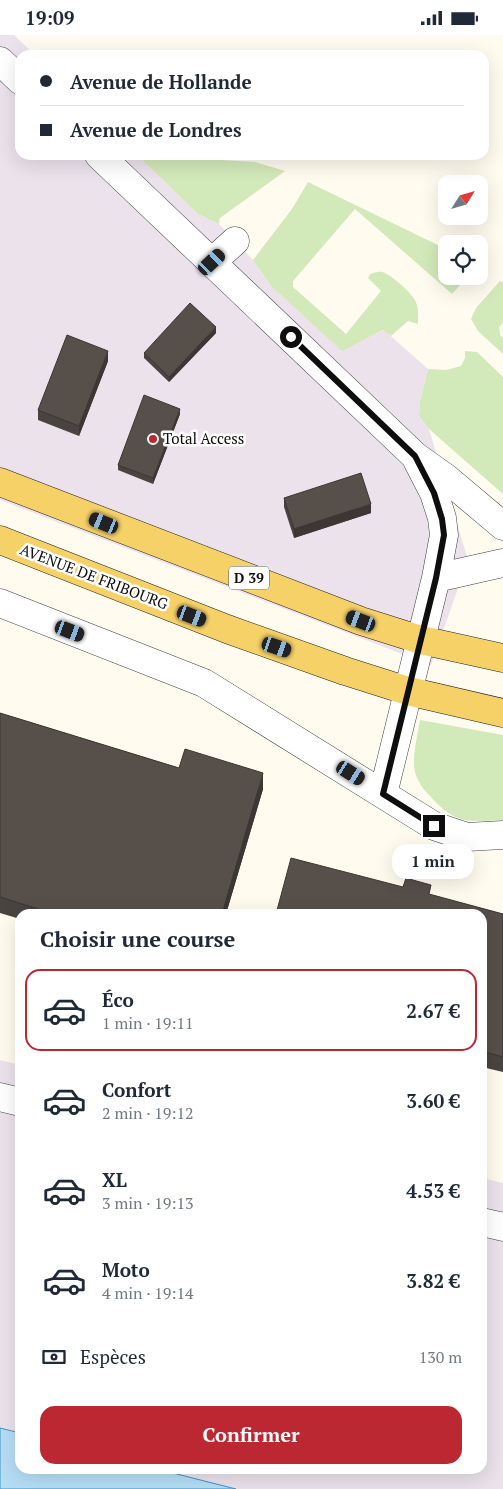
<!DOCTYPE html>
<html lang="fr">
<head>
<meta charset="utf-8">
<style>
  body { margin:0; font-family:"PT Serif",serif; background:#f6f6f7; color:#1f2937; height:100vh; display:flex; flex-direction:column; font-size:19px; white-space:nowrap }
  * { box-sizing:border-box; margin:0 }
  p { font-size:16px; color:#747a83 }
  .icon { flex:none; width:28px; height:28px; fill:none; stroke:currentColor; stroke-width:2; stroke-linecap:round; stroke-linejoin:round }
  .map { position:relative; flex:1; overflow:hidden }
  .details { position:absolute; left:15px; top:874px; width:472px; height:565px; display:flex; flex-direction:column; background:#fff; border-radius:15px; box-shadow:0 5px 20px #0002 }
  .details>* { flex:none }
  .banner { position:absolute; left:15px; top:15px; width:474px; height:110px; border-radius:15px; box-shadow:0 5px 20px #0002; display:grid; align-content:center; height:110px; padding:0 25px; background:#fff }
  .needle { width:32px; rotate:53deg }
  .buttons { position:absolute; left:438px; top:140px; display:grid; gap:10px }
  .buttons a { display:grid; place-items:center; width:50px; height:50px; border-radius:10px; background:#fff; box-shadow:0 5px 20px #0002; font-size:25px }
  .end { position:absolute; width:22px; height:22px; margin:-11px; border:6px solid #0e0e0e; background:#fff; box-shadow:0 0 0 2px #fff }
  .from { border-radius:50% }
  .bubble { position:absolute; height:35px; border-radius:15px; background:#fff; box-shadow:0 5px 20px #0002; font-size:16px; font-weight:600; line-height:35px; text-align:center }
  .car { position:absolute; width:15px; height:30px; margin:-15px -8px; border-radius:6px; box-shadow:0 0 4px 1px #0007; background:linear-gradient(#222 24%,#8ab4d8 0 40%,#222 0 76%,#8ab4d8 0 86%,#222 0) }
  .banner b { display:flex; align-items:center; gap:18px; height:48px; font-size:19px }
  .banner b+b { border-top:1px solid #e0e1e3 }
  .banner i { width:12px; height:12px; background:#1f2937 }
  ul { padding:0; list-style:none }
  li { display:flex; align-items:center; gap:15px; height:82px; margin:0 10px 8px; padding:0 15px; border:2px solid transparent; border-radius:15px }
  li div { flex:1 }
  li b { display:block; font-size:19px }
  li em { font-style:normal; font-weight:600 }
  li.selected { border-color:#bc2832 }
  li>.icon { width:45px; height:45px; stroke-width:1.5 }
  h2 { padding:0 25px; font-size:22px; line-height:60px }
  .pay { display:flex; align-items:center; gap:12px; height:55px; padding:0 25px; font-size:19px }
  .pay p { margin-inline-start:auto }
  .cta { display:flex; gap:10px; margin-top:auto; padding:10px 25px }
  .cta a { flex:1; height:58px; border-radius:15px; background:#bc2832; color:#fff; font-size:20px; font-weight:600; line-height:58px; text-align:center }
  .status { display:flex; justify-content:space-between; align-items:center; height:35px; padding:0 25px; background:#fff; direction:ltr }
  .status svg { height:14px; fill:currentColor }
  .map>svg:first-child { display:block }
</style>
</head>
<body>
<div class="status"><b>19:09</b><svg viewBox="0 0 49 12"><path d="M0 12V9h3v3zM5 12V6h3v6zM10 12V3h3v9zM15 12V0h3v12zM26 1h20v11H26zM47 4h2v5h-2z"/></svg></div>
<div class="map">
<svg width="503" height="1454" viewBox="0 0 503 1454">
  <rect width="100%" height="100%" fill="#fffbef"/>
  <path fill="#ebe2ec" d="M 0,0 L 14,0 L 35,20 L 20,20 L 20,120 L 137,120 L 198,179 L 219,189 L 253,225 L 271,251 L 342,315 L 384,295 L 428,334 L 420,366 L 419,381 L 429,394 L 468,525 L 431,630 L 0,465 Z
    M 0,1025 L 20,1030 L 20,1399 L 0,1393 Z
    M 483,1143 L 503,1148 L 503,1454 L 235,1454 L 157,1434 L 482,1434 Z"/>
  <path fill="#d2e9b9" d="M 137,120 L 255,127 L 285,136 L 220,183 L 219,189 L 198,179 Z
    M 308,147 L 446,214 L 446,241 L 468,241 L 452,259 L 355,174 L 293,246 L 293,252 L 346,299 L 381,256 L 368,243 L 370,239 C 374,238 378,236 382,237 C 391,239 410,257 415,265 C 419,273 418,281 418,289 L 408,286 L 391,301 L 383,295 L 342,316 L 271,251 L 253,225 L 292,174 Z
    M 500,246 L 503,247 L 503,288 L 499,292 L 500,300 L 503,303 L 503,319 L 478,296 L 471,284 L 476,273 Z
    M 465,316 L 477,317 L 503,342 L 503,459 L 429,394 L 419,381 L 420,366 L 428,334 L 446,335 L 461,331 L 465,323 Z
    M 420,685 L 503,700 L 503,785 C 467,787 455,789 430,761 C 422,753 415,743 414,731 C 413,719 418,697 420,685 Z"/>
  <path fill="#b5def5" stroke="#3d94cb" d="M 0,1393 L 20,1398 L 20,1434 L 157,1434 L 236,1454 L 0,1454 Z"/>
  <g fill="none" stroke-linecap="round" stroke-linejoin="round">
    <defs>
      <path id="street" d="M 0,26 L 20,45
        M 99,120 L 415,421 L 446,443 L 503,491
        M 212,227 L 235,206
        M 436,543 L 503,528
        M 0,568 L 204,648 L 434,791 L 467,802 L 503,800
        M 383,759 L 436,543 L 444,500 L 442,483 L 434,458 L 417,425
        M 0,1062 L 20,1067
        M 482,1187 L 503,1192"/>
      <path id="primary" d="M 0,447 L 361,586 L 421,605 L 503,623
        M 0,505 L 227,594 L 345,636 L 408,656 L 503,678"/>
    </defs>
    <use href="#street" stroke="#414141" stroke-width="29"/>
    <use href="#primary" stroke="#1f1f1f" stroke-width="29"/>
    <use href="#street" stroke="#fff" stroke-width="28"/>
    <use href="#primary" stroke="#f6d168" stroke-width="28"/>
  </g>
  <path fill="#4a4440" d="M 216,298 L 169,347 L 144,323 L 144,318 Z
    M 108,326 L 79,401 L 38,385 L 38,375 Z
    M 180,379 L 153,449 L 118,435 L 118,430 Z
    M 284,463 L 371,478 L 294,503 L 284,472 Z
    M 0,678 L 179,733 L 263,754 L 226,879 L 20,879 L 20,884 L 0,878 Z
    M 431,860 L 503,879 L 503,1037 L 482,1032 L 482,879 Z"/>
  <path fill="#3c3734" d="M 216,292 L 216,298 L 169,347 L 169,342 Z
    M 108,316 L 108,326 L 79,401 L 79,391 Z
    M 180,374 L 180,379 L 153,449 L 153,443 Z
    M 371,469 L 371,478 L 294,503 L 294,494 Z
    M 263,738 L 263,754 L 226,879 L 222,879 Z"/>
  <path fill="#564f4a" stroke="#3c3734" d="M 190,268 L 216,292 L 169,342 L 144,318 Z
    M 67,300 L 108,316 L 79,391 L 38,375 Z
    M 144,360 L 180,374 L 153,443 L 118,430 Z
    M 361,438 L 371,469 L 294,494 L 284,463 Z
    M 0,678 L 179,733 L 185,714 L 263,738 L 222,879 L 54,879 L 0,862 Z
    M 291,823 L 403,852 L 406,843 L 420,847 L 431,850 L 429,859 L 503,879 L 503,1022 L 482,1016 L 482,879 L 276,879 Z"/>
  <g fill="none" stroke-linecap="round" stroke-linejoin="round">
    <path stroke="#0e0e0e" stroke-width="6" d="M 291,302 L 415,421 L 434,458 L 442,484 L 444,500 L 436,543 L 383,759 L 434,791"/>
  </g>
  <circle fill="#bc2832" stroke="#fff" stroke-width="2" cx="153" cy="404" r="5"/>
  <g text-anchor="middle" stroke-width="5" stroke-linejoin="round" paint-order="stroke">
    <rect fill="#fff" stroke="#565656" stroke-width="1" x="229" y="531.5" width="40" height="23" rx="4"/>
    <g font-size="14" font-weight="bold" fill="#0e0e0e">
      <text x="249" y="548">D 39</text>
    </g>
    <g font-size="15" fill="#0e0e0e" stroke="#fff" text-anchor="start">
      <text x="163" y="409">Total Access</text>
    </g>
    <g font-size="15" fill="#0e0e0e" stroke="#fff">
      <text transform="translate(94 542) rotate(21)" y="5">AVENUE DE FRIBOURG</text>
    </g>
  </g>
</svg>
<div class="buttons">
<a><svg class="needle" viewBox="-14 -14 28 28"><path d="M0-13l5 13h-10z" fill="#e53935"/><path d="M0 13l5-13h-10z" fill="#747a83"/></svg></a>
<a><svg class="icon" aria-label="locate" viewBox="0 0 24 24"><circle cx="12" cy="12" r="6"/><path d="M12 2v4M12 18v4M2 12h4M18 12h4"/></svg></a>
</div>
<i class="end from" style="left:291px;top:302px"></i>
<i class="end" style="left:434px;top:791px"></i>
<div class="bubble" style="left:392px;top:809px;width:82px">1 min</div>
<i class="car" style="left:212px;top:227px;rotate:47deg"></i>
<i class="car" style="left:104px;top:488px;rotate:292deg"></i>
<i class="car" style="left:192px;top:581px;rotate:111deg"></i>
<i class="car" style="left:361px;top:586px;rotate:291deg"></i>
<i class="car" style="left:70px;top:596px;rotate:111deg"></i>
<i class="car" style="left:277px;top:612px;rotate:109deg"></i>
<i class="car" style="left:351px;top:738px;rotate:122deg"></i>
<div class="banner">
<b><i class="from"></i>Avenue de Hollande</b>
<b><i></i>Avenue de Londres</b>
</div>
<section class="details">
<h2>Choisir une course</h2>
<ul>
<li class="selected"><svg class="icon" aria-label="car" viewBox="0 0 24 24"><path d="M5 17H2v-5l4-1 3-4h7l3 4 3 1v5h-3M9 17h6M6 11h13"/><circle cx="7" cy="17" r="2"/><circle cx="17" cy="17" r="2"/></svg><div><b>Éco</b><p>1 min · 19:11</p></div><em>2.67 €</em></li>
<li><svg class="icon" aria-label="car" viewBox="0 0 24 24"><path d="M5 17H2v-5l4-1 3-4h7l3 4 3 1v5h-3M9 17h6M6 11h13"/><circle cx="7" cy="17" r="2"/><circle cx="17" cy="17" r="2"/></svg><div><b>Confort</b><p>2 min · 19:12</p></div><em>3.60 €</em></li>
<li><svg class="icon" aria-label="car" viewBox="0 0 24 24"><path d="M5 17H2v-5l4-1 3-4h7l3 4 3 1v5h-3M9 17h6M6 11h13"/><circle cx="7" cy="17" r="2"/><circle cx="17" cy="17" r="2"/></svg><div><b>XL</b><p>3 min · 19:13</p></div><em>4.53 €</em></li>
<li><svg class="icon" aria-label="car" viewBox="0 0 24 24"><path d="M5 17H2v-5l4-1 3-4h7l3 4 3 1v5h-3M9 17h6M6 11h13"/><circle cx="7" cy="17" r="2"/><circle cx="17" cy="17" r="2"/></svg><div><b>Moto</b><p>4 min · 19:14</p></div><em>3.82 €</em></li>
</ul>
<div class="pay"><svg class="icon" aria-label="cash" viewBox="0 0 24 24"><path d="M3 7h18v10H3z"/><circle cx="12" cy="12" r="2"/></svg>Espèces<p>130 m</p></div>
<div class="cta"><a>Confirmer</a></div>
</section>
</div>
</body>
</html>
